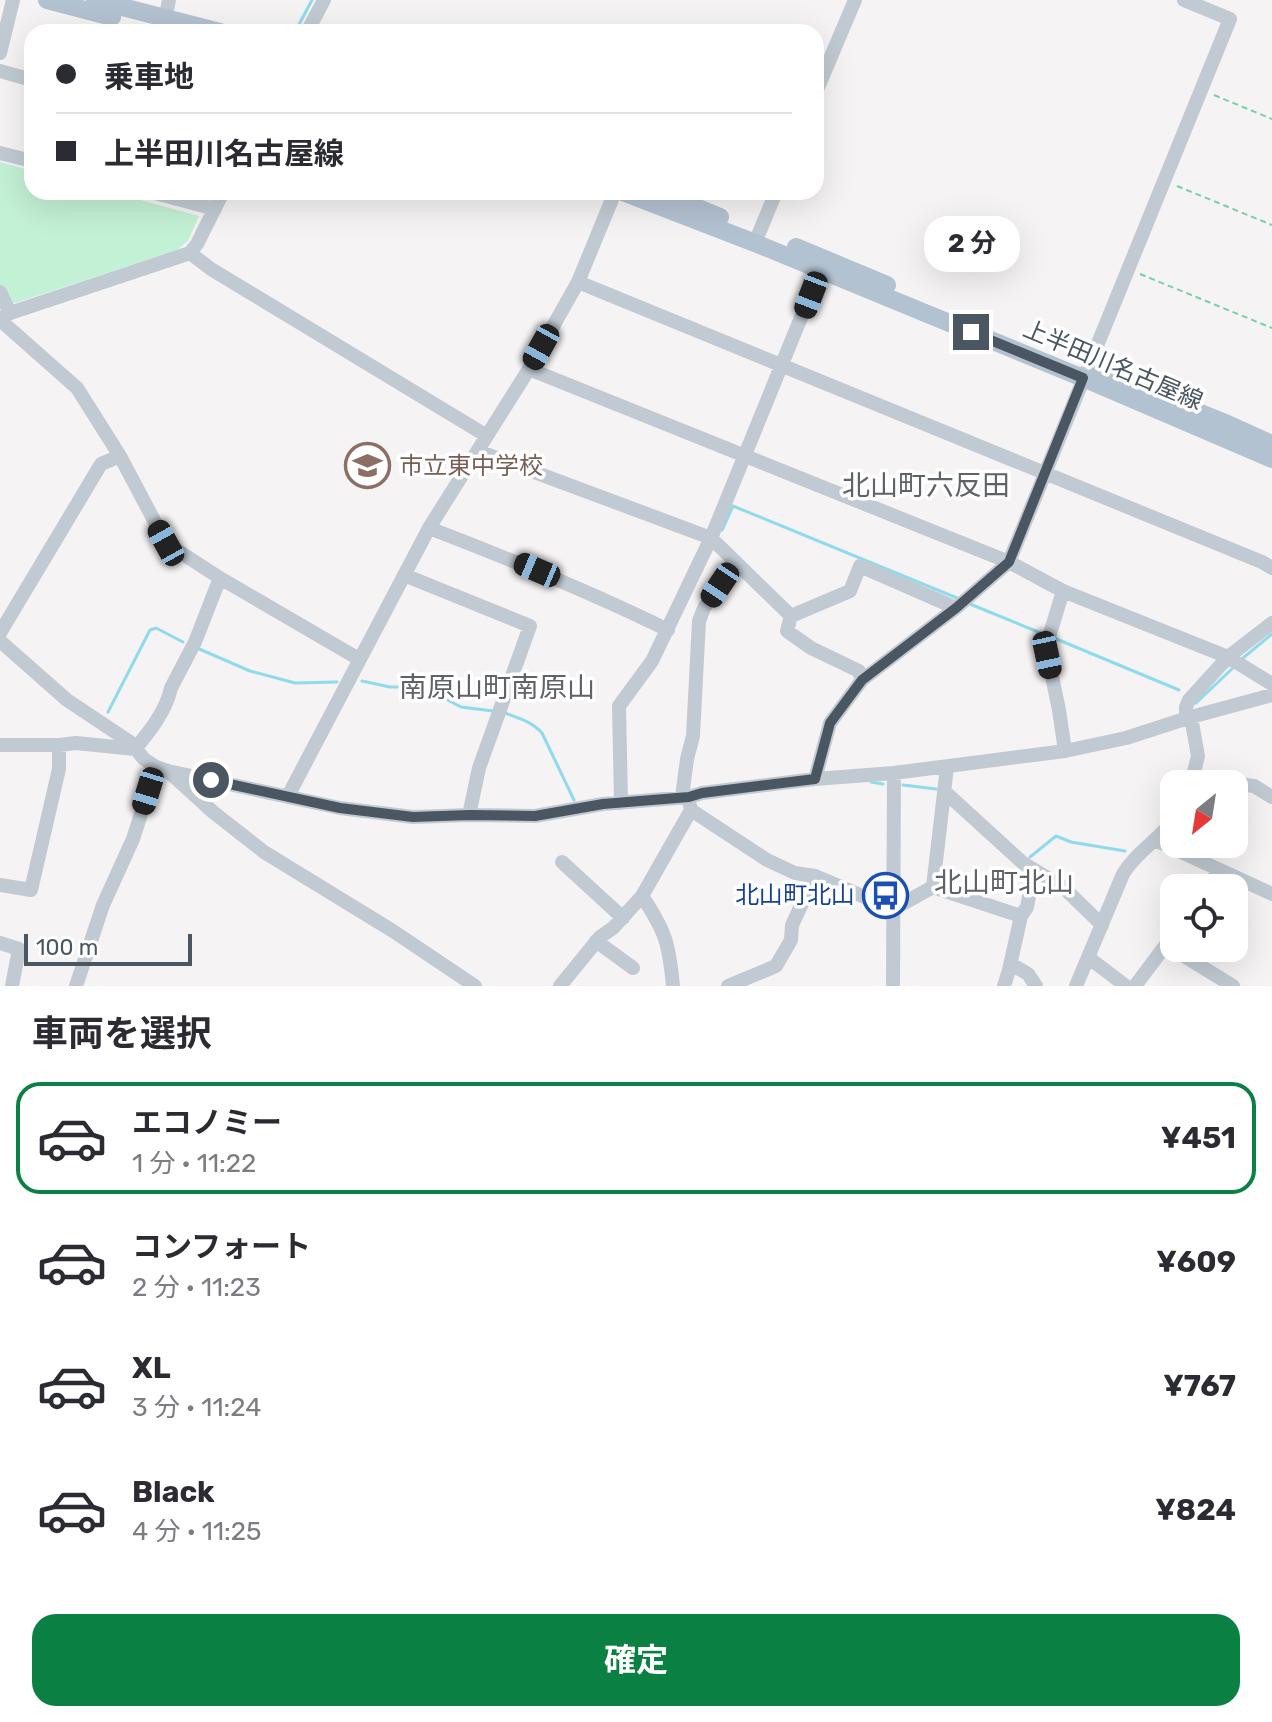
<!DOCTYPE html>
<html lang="ja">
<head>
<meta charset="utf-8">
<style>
  body { margin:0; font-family:Rubik,"Noto Sans JP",sans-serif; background:#f2f2f3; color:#2b2b33; height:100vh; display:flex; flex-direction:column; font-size:30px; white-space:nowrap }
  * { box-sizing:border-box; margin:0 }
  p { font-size:26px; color:#7c7c81 }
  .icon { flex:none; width:44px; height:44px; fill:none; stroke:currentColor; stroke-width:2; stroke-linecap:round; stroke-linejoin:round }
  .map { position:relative; height:986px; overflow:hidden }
  .panel { display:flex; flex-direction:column; background:#fff; flex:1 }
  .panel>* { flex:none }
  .banner { position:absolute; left:24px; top:24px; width:800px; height:176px; border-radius:24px; box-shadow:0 8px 32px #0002; display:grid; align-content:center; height:176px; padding:0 32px; background:#fff }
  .needle { width:52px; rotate:210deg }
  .controls { position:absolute; left:1160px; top:770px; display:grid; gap:16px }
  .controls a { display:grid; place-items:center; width:88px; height:88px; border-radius:16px; background:#fff; box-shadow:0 8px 32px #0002; font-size:40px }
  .scale { position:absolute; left:24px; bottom:20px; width:168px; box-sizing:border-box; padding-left:8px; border:4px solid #4a5661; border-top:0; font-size:22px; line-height:28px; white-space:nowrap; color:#4a5661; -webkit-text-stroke:6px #fff; paint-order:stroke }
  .end { position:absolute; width:36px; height:36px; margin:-18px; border:10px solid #4a5661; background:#fff; box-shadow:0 0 0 4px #fff }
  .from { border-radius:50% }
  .bubble { position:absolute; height:56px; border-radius:24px; background:#fff; box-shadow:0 8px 32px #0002; font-size:26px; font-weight:700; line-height:56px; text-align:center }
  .car { position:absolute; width:24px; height:48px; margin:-24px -12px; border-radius:10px; box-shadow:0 0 6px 2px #0007; background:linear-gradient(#222 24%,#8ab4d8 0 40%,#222 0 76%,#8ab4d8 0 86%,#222 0) }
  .banner b { display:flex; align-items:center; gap:28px; height:76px; font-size:30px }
  .banner b+b { border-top:2px solid #e1e1e2 }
  .banner i { width:20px; height:20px; background:#2b2b33 }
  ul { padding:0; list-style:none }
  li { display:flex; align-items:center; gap:24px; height:112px; margin:0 16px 12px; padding:0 16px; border:4px solid transparent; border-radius:24px }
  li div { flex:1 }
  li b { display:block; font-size:30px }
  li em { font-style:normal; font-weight:700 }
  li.on { border-color:#0b8043 }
  li>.icon { width:72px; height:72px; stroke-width:1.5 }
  h2 { padding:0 32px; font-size:36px; line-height:96px }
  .cta { display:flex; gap:16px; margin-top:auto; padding:16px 32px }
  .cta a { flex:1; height:92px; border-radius:24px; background:#0b8043; color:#fff; font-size:32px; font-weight:700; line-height:92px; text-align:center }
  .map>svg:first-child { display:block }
</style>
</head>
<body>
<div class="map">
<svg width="1272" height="986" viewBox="0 0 1272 986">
  <rect width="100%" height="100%" fill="#f5f3f3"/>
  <path fill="#c3f1d5" d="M 0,162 L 32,171 L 32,192 L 111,192 L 199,216 L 188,241 L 177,250 L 12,304 L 0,285 Z"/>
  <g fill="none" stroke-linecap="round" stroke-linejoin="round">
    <path stroke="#90daee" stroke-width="3" d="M 295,32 L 312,0
      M 722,530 L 733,506 L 957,598
      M 970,604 L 1043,634
      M 1054,638 L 1179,690
      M 197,648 L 250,671 L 295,683 L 337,682
      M 1243,658 L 1272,634
      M 362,681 L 390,687 L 415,687 L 438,695 L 461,707 L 493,711
      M 1196,703 L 1234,667
      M 108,712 L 150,630 L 156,628 L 183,642
      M 505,713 C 519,718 532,722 542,733 L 574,800
      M 871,782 L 883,784
      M 903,785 L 936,789
      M 1030,857 L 1056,836 L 1071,842 L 1125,851"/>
    <path stroke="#7ad0a6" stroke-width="2" stroke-dasharray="6 4" stroke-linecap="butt" d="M 1214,95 L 1272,119
      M 1177,186 L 1272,225
      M 1140,274 L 1272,328"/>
    <path stroke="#c1cad2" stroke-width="14" d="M 163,30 L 169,0
      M 307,32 L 324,0
      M 0,53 L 13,0
      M 0,71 L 32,80
      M 816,92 L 855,0
      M 0,153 L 32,161
      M 151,192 L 215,209
      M 759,233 L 776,192
      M 190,253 L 211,269 L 487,436
      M 578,282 L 1262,562 L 1272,568
      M 0,292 L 10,313
      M 0,319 L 10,313 L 190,253 L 197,244 L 223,192
      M 0,320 L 77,388 L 120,456 L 166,543 L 220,578 L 359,659
      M 529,369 L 1009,562 L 1063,591 L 1228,657 L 1272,684
      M 478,451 L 711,538 L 791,616 L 787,631 L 811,648 L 859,671 L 862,680
      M 429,528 C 510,559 590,592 668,630
      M 404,575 L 530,626 L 479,768 L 469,815
      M 1063,591 L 1046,647 L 1059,710 L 1065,751
      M 791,616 L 850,591 L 860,566 L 956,608
      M 0,633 L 101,464 L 120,456
      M 0,641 L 67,700 L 130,742 L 144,759 L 156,767 L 168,771 L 213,812 L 264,852 L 393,931 L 475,986
      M 1186,718 L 1186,707 L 1189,700 L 1228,657 L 1272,623
      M 0,745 L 59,745 L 76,743 L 135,749
      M 135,749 C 150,731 166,711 171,688 L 195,642 L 220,578
      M 168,771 L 340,808 L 413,817 L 469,815 L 535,816 L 603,804 L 689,797 L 702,793 L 815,779 L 894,773 L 1065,751 L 1126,738 L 1191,717 L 1272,695
      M 1193,778 L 1254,786 L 1272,797
      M 815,779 L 830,723 L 862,680 L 956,608 L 1009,562 L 1230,19 L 1184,0
      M 1191,784 L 1198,756 L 1191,717
      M 944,791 L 1023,863 L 1064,888 L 1102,925
      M 288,796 L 429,528 L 529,369 L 578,282 L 615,192
      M 682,797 L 687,759 L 693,736 L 699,621 L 704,608 L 736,562
      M 621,803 L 619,706 L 652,661 L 711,538 L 820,271
      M 691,810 L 767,860 L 795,873 L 815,876 L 792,925 L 791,940 L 776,966 L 728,986
      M 1155,840 L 1272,894
      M 562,862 L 623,918
      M 815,876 L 893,909
      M 0,885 L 31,890 L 59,769 L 59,745
      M 933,887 L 947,767
      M 1209,888 L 1218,869
      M 642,896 C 666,932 669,944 673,986
      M 893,909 L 933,887 L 1021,916
      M 596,941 L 633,968
      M 0,943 L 19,949 L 12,986
      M 1166,945 L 1233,986
      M 1089,958 L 1126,986
      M 1011,964 L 1028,974 L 1036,986
      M 76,986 L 103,905 L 133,839 L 156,767
      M 560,986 L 600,937 L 613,928 L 642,896 L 691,810 L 689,801
      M 893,986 L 894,773
      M 1004,986 L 1009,970 L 1021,916 L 1027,907 L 1034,870
      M 1076,986 L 1123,874 C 1136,852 1159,840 1174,819
      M 1135,986 L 1174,934"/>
    <path stroke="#b3c2d1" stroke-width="18" d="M 47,0 L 112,17
      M 95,0 L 220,32
      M 623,192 L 755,243 L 1083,378 L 1272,459
      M 660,192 L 720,217
      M 796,247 L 887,285
      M 1099,372 L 1223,422 L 1272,444"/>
  </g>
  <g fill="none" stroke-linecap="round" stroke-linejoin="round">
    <path stroke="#4a5661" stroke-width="10" d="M 211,780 L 340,808 L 413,817 L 469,815 L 535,816 L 603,804 L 689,797 L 702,793 L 815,779 L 830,723 L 862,680 L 956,608 L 1009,562 L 1083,378 L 971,332"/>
  </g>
  <defs>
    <symbol id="school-ring" viewBox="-11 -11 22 22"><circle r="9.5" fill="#fff" stroke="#8d6e63" stroke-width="1.5"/><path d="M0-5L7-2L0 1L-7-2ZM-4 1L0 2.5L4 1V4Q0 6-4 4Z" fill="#8d6e63"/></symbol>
    <symbol id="bus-ring" viewBox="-11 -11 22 22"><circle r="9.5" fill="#fff" stroke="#1a4fb4" stroke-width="1.5"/><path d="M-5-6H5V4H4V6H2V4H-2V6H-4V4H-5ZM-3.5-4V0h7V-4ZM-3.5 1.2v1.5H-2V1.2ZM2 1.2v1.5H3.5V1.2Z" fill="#1a4fb4"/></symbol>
  </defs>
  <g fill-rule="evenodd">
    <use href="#school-ring" x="342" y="440" width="51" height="51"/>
    <use href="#bus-ring" x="860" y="870" width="51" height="51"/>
  </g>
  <g text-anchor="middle" stroke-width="7" stroke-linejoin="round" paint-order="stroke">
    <g font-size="24" fill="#4a5661" stroke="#fff">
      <text transform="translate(1113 365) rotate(23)" y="8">上半田川名古屋線</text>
    </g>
    <g font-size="24" fill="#785e54" stroke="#fff" text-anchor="start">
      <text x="399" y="474">市立東中学校</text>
    </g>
    <g font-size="24" fill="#164399" stroke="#fff" text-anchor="end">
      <text x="855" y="903">北山町北山</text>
    </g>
    <g font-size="28" fill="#5f6368" stroke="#fff">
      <text x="926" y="495">北山町六反田</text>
      <text x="497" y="697">南原山町南原山</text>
      <text x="1004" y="892">北山町北山</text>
    </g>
  </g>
</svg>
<div class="controls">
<a><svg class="needle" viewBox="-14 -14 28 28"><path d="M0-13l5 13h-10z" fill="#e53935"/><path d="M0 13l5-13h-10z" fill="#7c7c81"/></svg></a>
<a><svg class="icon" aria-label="locate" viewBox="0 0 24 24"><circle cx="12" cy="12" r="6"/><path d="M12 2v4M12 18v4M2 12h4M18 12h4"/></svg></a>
</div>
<div class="scale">100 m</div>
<i class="end from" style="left:211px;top:780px"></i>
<i class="end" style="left:971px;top:332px"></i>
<div class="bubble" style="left:924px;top:216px;width:96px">2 分</div>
<i class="car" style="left:811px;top:295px;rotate:201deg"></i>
<i class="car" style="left:541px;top:347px;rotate:209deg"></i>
<i class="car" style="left:166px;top:543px;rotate:331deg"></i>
<i class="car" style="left:537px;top:570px;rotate:293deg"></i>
<i class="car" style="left:720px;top:585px;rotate:214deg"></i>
<i class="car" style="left:1047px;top:655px;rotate:168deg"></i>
<i class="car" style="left:148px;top:791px;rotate:197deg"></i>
<div class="banner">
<b><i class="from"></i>乗車地</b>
<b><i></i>上半田川名古屋線</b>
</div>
</div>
<section class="panel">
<h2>車両を選択</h2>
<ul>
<li class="on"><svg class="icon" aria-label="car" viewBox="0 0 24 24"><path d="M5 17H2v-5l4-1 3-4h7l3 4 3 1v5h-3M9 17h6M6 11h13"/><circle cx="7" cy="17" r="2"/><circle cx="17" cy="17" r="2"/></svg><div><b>エコノミー</b><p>1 分 · 11:22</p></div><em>¥451</em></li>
<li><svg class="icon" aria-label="car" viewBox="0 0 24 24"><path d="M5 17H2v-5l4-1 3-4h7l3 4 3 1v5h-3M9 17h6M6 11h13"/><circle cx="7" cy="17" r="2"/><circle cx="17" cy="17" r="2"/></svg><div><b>コンフォート</b><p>2 分 · 11:23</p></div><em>¥609</em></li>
<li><svg class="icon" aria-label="car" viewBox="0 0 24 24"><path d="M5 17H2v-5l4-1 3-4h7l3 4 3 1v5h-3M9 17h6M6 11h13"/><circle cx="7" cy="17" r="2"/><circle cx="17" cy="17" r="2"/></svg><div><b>XL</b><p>3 分 · 11:24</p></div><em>¥767</em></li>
<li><svg class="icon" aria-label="car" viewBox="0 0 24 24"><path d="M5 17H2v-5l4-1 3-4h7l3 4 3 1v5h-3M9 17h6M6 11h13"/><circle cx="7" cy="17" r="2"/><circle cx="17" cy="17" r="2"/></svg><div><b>Black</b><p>4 分 · 11:25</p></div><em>¥824</em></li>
</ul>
<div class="cta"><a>確定</a></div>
</section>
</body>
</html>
